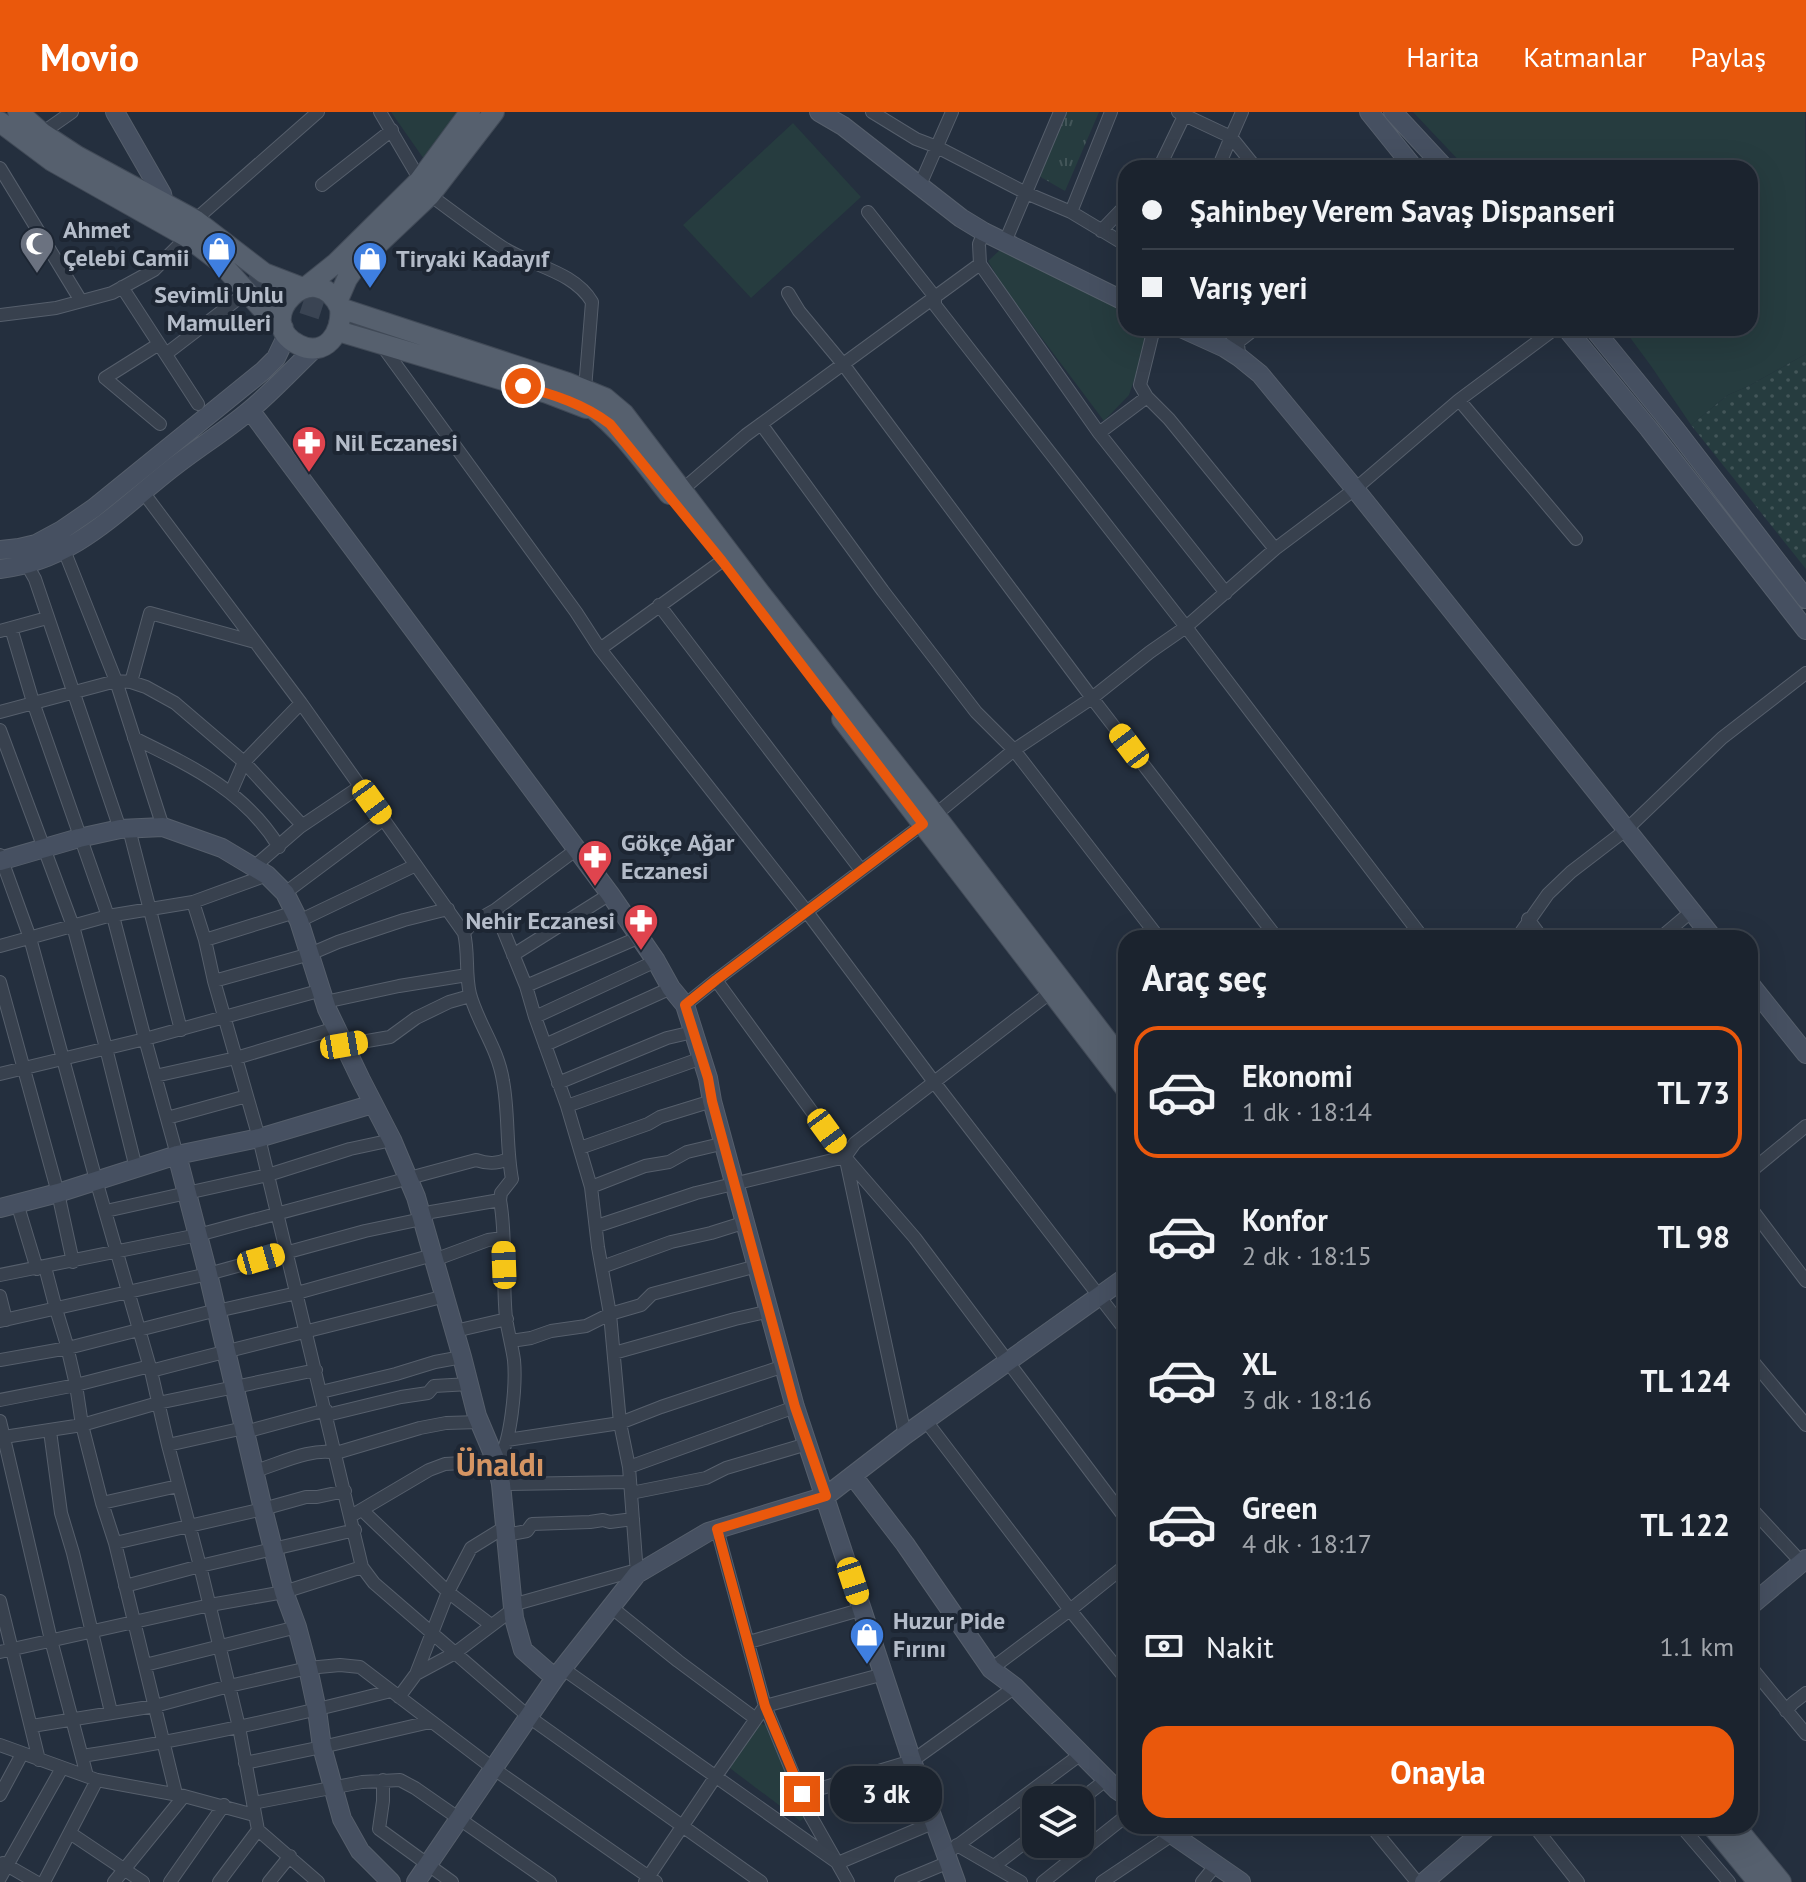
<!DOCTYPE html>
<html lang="tr">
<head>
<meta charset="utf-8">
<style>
  body { margin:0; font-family:"PT Sans",sans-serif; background:#242b36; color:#f1f3f6; height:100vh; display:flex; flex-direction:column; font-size:30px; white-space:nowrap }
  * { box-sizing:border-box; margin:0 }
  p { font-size:26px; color:#a0a4aa }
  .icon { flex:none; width:44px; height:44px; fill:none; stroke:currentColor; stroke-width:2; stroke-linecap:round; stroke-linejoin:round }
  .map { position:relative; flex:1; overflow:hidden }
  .side { position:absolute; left:1118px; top:818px; width:640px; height:904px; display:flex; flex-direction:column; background:#1b232e; border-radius:24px; box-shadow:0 8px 32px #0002,0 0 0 2px #39404a }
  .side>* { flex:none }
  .hud { position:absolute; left:1118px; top:48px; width:640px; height:176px; border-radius:24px; box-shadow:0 8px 32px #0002,0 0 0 2px #39404a; display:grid; align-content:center; height:176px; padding:0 24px; background:#1b232e }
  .tools { position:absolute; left:1022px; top:1674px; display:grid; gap:16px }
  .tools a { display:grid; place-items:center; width:72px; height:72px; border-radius:16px; background:#1b232e; box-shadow:0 8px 32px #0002,0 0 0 2px #39404a; font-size:40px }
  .end { position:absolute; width:36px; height:36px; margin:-18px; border:10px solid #ea580c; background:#fff; box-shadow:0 0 0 4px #fff }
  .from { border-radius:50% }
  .bubble { position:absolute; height:56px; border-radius:24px; background:#1b232e; box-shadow:0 8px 32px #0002,0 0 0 2px #39404a; font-size:26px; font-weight:700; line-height:56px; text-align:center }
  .car { position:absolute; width:24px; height:48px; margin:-24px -12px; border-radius:10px; box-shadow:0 0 6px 2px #0007; background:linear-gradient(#f5c518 24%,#345 0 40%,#f5c518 0 76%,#345 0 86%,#f5c518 0) }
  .hud b { display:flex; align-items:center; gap:28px; height:76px; font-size:30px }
  .hud b+b { border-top:2px solid #39404a }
  .hud i { width:20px; height:20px; background:#f1f3f6 }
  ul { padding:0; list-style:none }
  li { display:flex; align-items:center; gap:24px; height:132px; margin:0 16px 12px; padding:0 8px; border:4px solid transparent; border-radius:24px }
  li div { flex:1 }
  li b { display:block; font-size:30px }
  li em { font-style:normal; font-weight:700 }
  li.current { border-color:#ea580c }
  li>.icon { width:72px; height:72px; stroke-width:1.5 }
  h2 { padding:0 24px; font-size:36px; line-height:96px }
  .pay { display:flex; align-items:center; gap:20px; height:88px; padding:0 24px; font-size:30px }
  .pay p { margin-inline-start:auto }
  .action { display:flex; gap:16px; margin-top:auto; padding:16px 24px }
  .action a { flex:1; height:92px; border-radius:24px; background:#ea580c; color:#fff; font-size:32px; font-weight:700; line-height:92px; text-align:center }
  header { display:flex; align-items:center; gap:48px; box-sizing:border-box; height:112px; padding:0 40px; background:#ea580c; color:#fff }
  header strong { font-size:38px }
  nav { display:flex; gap:44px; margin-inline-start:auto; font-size:28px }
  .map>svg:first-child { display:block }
</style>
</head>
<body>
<header>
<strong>Movio</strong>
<nav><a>Harita</a><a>Katmanlar</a><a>Paylaş</a></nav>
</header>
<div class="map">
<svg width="1806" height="1770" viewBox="0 0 1806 1770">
  <defs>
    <pattern id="grass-tufts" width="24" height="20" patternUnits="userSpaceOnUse" patternTransform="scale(2)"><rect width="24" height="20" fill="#263c3f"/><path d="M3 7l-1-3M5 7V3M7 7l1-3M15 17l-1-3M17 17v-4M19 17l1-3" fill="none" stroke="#435659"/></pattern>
    <pattern id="garden-dots" width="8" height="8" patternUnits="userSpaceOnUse" patternTransform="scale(2)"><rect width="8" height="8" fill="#263c3f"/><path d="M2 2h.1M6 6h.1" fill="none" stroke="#435659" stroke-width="1.8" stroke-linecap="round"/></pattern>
  </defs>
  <rect width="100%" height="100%" fill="#242f3e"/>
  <path fill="url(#grass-tufts)" d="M 1067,0 L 1099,0 L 1065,79 L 1039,64 Z"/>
  <path fill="#263c3f" d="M 391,0 L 462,0 L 426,50 Z
    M 1413,0 L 1805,0 L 1806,242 L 1749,274 L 1728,283 L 1691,313 L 1651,254 L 1623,216 L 1750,216 L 1750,56 L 1466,56 Z
    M 793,11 L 861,85 L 751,186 L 683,113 Z
    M 1002,136 L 1126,199 L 1126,216 L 1149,216 L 1147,231 L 1129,283 L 1104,309 L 1002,173 L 988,149 Z
    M 758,1611 L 770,1614 L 804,1699 L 803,1707 L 800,1709 L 727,1654 Z"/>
  <path fill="url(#garden-dots)" d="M 1806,242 L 1806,457 L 1691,313 L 1728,283 L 1749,274 Z"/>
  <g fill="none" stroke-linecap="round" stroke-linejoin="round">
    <path stroke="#3a4453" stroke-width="20" stroke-dasharray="20 10" stroke-linecap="butt" d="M 251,161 L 301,191 L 356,209"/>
    <defs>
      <path id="street" d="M 380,0 L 420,68
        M 872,0 L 916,27 L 937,35 L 1026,81 L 1071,100 L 1126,133
        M 1178,0 L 1231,25 L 1218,56
        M 1242,0 L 1231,25 L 1256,56
        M 42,21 L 72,0
        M 0,56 L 81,189
        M 1159,56 L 1186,0
        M 322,73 L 392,18
        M 920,73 L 952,0
        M 430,83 C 454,101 478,119 502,135 C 531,154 574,159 592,190 L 585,277
        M 868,100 L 935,185 L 935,193 L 1186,515 L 1423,826
        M 1071,100 L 1111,0
        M 195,108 L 318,0
        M 1101,119 L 1126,93
        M 984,120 L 979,132 L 980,152 L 1099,321 L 1226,481
        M 1005,130 L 1060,0
        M 122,175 L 198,292
        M 788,181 L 799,199 L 843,252 L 1092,586 L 1150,540 L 1186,515 L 1275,437 L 1355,377 L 1459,288 L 1556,216
        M 0,203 L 56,196 L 112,181 L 154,158 L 187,125
        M 1154,216 L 1140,273 L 1147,285 L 1169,307 L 1275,437
        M 1226,216 L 1238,230 L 1239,245
        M 1238,230 L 1256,216
        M 159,232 L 105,266 L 160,312
        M 383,235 L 576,500 L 600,537 L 807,800 L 934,970 L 1126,1219
        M 166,242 L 247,180
        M 1459,288 L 1576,427
        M 761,312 L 883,479 L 976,600 L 1014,638 L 1159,826
        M 1099,321 L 1147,285
        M 682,378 L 746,323 L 980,152
        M 143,380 L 301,591 L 464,821 C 469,841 465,862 470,882 C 478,912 498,936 503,969 C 509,1001 506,1035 512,1067 L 501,1081 L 500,1088 C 507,1127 502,1167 506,1206 C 508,1220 512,1234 514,1248 C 516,1269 512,1336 496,1349 L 445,1352 L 429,1358 L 351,1404
        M 64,438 L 116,569 L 163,715
        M 27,453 L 35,467 L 120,717
        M 659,493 L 861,758
        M 11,516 L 33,590 L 108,804
        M 0,519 L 47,506
        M 600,537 L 722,449
        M 131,570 L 150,501 L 255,530
        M 0,600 L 116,569 L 131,570 L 146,575 L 175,591 L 244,650 L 302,713
        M 0,618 L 73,814 L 106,936 L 136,1056
        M 134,626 C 191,654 245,679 279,735
        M 231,680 L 244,650 L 301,591
        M 129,717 L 181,918
        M 0,743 L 30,826 L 96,1068 L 151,1259 L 168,1333 L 200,1454 L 239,1615 L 258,1718 L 318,1770
        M 255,754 L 300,715 L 361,674
        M 285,781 L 384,707
        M 193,790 L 205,828 L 214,869 L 259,1026 L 362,1455 L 374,1471 L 529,1605 L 761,1770
        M 495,798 L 526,874 L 535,905 L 567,994 L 591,1075 L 598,1135 L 610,1202 L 620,1311 L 629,1355 L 637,1462
        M 113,804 L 145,927 L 177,1043
        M 1528,807 L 1542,826
        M 299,809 L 416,753
        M 464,821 L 472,811 L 495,798 L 577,737
        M 1517,826 L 1548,782 L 1571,760 L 1627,717 L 1722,626 L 1806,561
        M 1660,826 L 1692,799
        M 205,828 L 295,800
        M 0,834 L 108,804 L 193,790 L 267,763
        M 513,843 L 610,782
        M 716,868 L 845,1045 L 915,1126 L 1126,1407
        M 214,869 L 310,842 L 338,830 L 404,808 L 448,797
        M 0,870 L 58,1081 L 73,1150
        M 526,874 L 640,825
        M 325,890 L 399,874 L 467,863
        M 685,893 L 716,868 L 935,703 L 1014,638 L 1092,586 L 1277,826
        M 535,905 L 656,849
        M 344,933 L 390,925 L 416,906 L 449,890 L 470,884
        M 545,933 L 671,876
        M 0,962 L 145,927 L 322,878
        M 155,964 L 236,946 L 336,916
        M 558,971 L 667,926 L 693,920
        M 567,994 L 702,946
        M 167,1006 L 247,984
        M 580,1036 L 648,1012 L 660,1005 L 712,989
        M 846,1048 L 905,1323
        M 1750,1060 L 1806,1014
        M 591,1075 L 645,1054 L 669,1050 L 687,1040 L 725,1031
        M 17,1091 L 37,1157
        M 1750,1095 L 1806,1169
        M 106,1099 L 268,1063 L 350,1037 L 392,1028
        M 597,1114 L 696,1081 L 845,1045 L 855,1031 L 1051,880
        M 434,1148 L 488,1128 L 503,1126
        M 45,1155 L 56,1197 L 66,1230 L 76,1273 L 82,1313 L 102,1391 L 115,1431 L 176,1682
        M 602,1155 L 671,1130 L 711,1121 L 746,1110
        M 0,1163 L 198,1123 L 476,1048 C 488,1052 497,1052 508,1047
        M 0,1184 L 6,1208
        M 217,1199 L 297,1181 L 433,1143
        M 0,1209 L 208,1162 L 365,1119 L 422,1107 L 431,1100 L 500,1088
        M 455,1219 L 507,1207
        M 511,1229 L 531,1226 L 551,1219 L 586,1214 L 610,1202 L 641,1193 L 652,1182 L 757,1154
        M 614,1241 L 735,1207 L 770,1199
        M 1750,1246 L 1806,1313
        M 0,1248 L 68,1236 L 217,1198
        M 151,1259 C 249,1233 347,1210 445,1184
        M 321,1280 L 396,1262 L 435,1250 L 462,1245
        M 0,1288 L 76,1273 L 150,1254
        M 327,1303 L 401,1285 L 428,1281 L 434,1274 L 470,1272
        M 0,1309 L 51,1528 L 87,1664
        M 926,1309 L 1070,1498 L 1126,1567
        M 50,1319 L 61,1401 L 73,1441 L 111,1600
        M 245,1320 L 326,1298
        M 4,1325 L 82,1313 L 158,1291 L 316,1258
        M 507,1328 L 620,1311 L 661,1295 L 784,1254
        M 168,1333 L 244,1316
        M 629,1355 L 795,1295
        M 255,1359 C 279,1352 312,1335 336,1341 L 420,1316 L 446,1311 L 480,1310
        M 501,1372 L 630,1370
        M 631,1381 L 706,1366 L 726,1356 L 807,1332
        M 102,1391 L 178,1374
        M 1750,1395 L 1801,1450
        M 362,1398 L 448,1480 L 491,1513
        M 717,1417 L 765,1594 L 810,1703 L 848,1770
        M 506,1423 L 527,1419 L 532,1412 L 590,1410 L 603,1408 L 610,1410 L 633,1407
        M 115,1431 L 263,1397 L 306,1385 L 317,1385 L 345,1379
        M 125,1474 L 200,1454 L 355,1418
        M 0,1489 L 39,1648
        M 512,1493 L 637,1458
        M 611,1495 L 678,1549 L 756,1607
        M 749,1530 L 863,1497
        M 0,1540 L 210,1493 L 284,1480 L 362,1455
        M 145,1553 L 297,1515
        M 1750,1554 L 1806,1622
        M 562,1556 L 838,1751 L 935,1710
        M 991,1557 L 1070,1498 L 1126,1453
        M 416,1562 L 455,1541 L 512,1498
        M 399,1585 L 416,1562 L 448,1480 L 471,1436 L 505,1415
        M 1786,1599 L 1793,1591 L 1806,1581
        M 32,1614 L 155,1594 L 229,1574 L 308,1556 L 340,1553 L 360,1555 L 494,1657 L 656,1770
        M 0,1633 L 97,1668 L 184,1684 L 254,1703
        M 82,1644 C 186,1628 289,1605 391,1579
        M 245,1651 L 322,1635 L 430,1610
        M 383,1668 L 383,1689 L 379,1717 L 452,1770
        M 802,1682 L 912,1649 L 1015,1575
        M 0,1683 L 22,1642
        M 1080,1688 L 1107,1667
        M 253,1691 L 362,1670 L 400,1668 L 415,1676 L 550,1770
        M 1371,1714 L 1417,1770
        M 1534,1714 L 1578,1770
        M 1681,1714 L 1729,1770
        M 70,1721 L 143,1770
        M 957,1733 L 1021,1770
        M 946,1742 L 1081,1642
        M 3,1751 L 36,1770
        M 994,1754 L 1036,1722
        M 0,1766 L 62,1656
        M 44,1770 L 97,1668
        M 114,1770 L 184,1684
        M 170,1770 L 224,1693
        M 219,1770 L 258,1718
        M 269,1770 L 290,1744
        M 645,1770 L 716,1664 L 765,1594 L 884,1562
        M 901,1770 L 949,1750
        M 1043,1770 L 1126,1704
        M 1102,1770 L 1172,1723
        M 1202,1770 L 1215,1754"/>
      <path id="secondary" d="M 115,0 L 162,82 L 164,91 L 161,100
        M 819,0 L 843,14 L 961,106 L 984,120 L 1126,190
        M 1369,0 L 1414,56
        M 1393,0 L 1445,56
        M 1181,216 L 1225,236 L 1239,245 L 1260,262 L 1355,377 L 1713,826
        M 1566,216 L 1649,317 L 1806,518
        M 1593,216 L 1676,318 L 1806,487
        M 250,298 L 610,782 L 656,849 L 671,876 L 685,893 L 708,966 L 712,989 L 795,1295 L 912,1649 L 956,1770
        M 0,438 L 19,436 L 36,432 L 62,418 L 94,396 L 263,259 L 276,246 L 287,223
        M 0,457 C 74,448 115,401 171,357 C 196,337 224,320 249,299 C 272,280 293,257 315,236
        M 0,749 L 79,726 L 120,717 L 163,715 L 222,736 L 267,763 L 285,781 L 299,809 L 327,897 L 361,968 L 392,1028 L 416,1085 L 462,1245 L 477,1304 L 496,1349 L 501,1372 L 514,1506 L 523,1538 L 555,1566
        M 1750,872 L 1806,942
        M 177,1043 L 208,1162 L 263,1397 L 284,1480 L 297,1515 L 308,1556 L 317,1598 L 322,1635 L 342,1707 L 360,1739 L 391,1770
        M 0,1096 L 58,1081 L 177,1043 L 259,1026 L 373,992
        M 853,1364 L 905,1432 L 991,1557 L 1015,1575 L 1117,1678 L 1126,1684
        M 1750,1494 L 1806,1447
        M 1160,1714 L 1241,1770
        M 416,1770 L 555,1566 L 637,1462 L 708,1420 L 826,1384 L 905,1323 L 1126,1165
        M 1424,1770 L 1489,1714"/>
      <path id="primary" d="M 18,0 L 42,21 L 77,44 L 195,108 L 264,161 L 303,176
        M 0,10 L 52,49 L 187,125 L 220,150 L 265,200 L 283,216
        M 306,175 L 336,151 L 420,68 L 470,0
        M 337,190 L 347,167 L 358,151 L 430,83 L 494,0
        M 340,196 C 343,221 325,246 299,233 C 249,208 315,141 340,196 L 568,271 L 605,286 L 624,302 L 760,481 L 935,703 L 1126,953
        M 338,219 L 547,281 L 586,296
        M 575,285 C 615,307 641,347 669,382
        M 842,607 L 1126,977
        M 1712,1714 L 1758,1770
        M 1735,1714 L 1781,1770"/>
    </defs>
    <use href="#street" stroke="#565f6c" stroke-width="14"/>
    <use href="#secondary" stroke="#565f6c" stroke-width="20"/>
    <use href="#primary" stroke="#414a57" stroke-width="22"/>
    <use href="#street" stroke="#38414e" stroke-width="12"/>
    <use href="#secondary" stroke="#465061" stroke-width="18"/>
    <use href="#primary" stroke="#56606e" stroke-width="20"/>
  </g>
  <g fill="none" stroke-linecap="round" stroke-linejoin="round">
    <path stroke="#ea580c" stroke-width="10" d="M 523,274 C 554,283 584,292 610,312 L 722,449 L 923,712 L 716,868 L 685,893 L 708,966 L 712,989 L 795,1295 L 826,1384 L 717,1417 L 765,1594 L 802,1682"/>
  </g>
  <defs>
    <symbol id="mosque-pin" viewBox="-11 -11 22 30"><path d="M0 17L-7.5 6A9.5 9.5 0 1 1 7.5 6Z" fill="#6b7280" stroke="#1d2633"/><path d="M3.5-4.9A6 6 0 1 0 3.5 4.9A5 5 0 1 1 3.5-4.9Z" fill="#fff"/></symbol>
    <symbol id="shop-pin" viewBox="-11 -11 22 30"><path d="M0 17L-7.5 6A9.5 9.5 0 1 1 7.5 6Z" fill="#3f7fe0" stroke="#1d2633"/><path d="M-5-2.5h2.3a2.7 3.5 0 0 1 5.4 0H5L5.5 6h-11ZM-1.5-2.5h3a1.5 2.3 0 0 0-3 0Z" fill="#fff"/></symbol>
    <symbol id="pharmacy-pin" viewBox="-11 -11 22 30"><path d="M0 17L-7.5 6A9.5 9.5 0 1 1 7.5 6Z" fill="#e0444e" stroke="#1d2633"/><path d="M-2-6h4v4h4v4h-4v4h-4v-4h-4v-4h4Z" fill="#fff"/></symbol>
  </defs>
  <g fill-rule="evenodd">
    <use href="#mosque-pin" x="17" y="112" width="40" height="54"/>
    <use href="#shop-pin" x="199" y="117" width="40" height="54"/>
    <use href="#shop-pin" x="350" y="127" width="40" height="54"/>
    <use href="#pharmacy-pin" x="289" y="311" width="40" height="54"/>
    <use href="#pharmacy-pin" x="575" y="725" width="40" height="54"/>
    <use href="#pharmacy-pin" x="621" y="789" width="40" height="54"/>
    <use href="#shop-pin" x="847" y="1503" width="40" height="54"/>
  </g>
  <g text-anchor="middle" stroke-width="8" stroke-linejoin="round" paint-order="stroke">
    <g font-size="24" font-weight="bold" fill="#b4bcc9" stroke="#1d2633" text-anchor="start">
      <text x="63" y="126">Ahmet<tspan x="63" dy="28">Çelebi Camii</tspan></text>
      <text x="396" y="155">Tiryaki Kadayıf</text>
      <text x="219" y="191" text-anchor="middle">Sevimli Unlu<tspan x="219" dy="28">Mamulleri</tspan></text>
      <text x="335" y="339">Nil Eczanesi</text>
      <text x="621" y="739">Gökçe Ağar<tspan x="621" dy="28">Eczanesi</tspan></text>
      <text x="615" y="817" text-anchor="end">Nehir Eczanesi</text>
      <text x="893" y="1517">Huzur Pide<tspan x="893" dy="28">Fırını</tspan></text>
    </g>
    <g font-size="32" font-weight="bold" fill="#d59563" stroke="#1d2633">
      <text x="500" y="1364">Ünaldı</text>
    </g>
  </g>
</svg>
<div class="tools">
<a><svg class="icon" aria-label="layers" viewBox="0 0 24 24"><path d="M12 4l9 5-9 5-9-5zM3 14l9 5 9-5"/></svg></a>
</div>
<i class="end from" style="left:523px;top:274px"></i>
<i class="end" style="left:802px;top:1682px"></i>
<div class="bubble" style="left:830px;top:1654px;width:112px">3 dk</div>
<i class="car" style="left:1129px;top:634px;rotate:323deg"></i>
<i class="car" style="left:372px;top:690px;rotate:144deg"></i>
<i class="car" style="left:344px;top:933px;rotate:80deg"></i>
<i class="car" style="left:827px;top:1019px;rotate:144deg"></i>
<i class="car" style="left:261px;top:1147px;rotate:74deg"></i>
<i class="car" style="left:504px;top:1153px;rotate:358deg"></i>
<i class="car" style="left:853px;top:1469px;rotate:162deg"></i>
<div class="hud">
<b><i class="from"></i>Şahinbey Verem Savaş Dispanseri</b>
<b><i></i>Varış yeri</b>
</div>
<section class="side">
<h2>Araç seç</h2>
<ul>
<li class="current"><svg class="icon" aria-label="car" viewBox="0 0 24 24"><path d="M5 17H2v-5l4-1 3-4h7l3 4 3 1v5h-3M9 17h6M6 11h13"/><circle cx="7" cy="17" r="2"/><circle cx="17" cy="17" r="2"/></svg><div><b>Ekonomi</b><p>1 dk · 18:14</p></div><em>TL 73</em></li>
<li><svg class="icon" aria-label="car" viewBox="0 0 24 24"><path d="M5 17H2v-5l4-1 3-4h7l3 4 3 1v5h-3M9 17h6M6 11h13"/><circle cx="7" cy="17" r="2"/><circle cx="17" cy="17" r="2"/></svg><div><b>Konfor</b><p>2 dk · 18:15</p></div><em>TL 98</em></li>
<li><svg class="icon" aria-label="car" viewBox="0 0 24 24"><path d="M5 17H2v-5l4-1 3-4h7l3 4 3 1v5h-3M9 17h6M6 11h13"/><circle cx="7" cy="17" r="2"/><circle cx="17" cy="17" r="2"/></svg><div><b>XL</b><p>3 dk · 18:16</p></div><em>TL 124</em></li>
<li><svg class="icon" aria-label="car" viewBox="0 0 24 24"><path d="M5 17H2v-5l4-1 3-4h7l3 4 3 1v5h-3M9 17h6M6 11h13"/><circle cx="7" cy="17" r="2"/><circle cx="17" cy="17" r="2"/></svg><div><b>Green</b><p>4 dk · 18:17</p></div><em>TL 122</em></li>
</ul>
<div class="pay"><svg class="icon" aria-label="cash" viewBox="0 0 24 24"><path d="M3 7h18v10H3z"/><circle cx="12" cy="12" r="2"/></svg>Nakit<p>1.1 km</p></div>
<div class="action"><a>Onayla</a></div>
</section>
</div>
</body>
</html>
